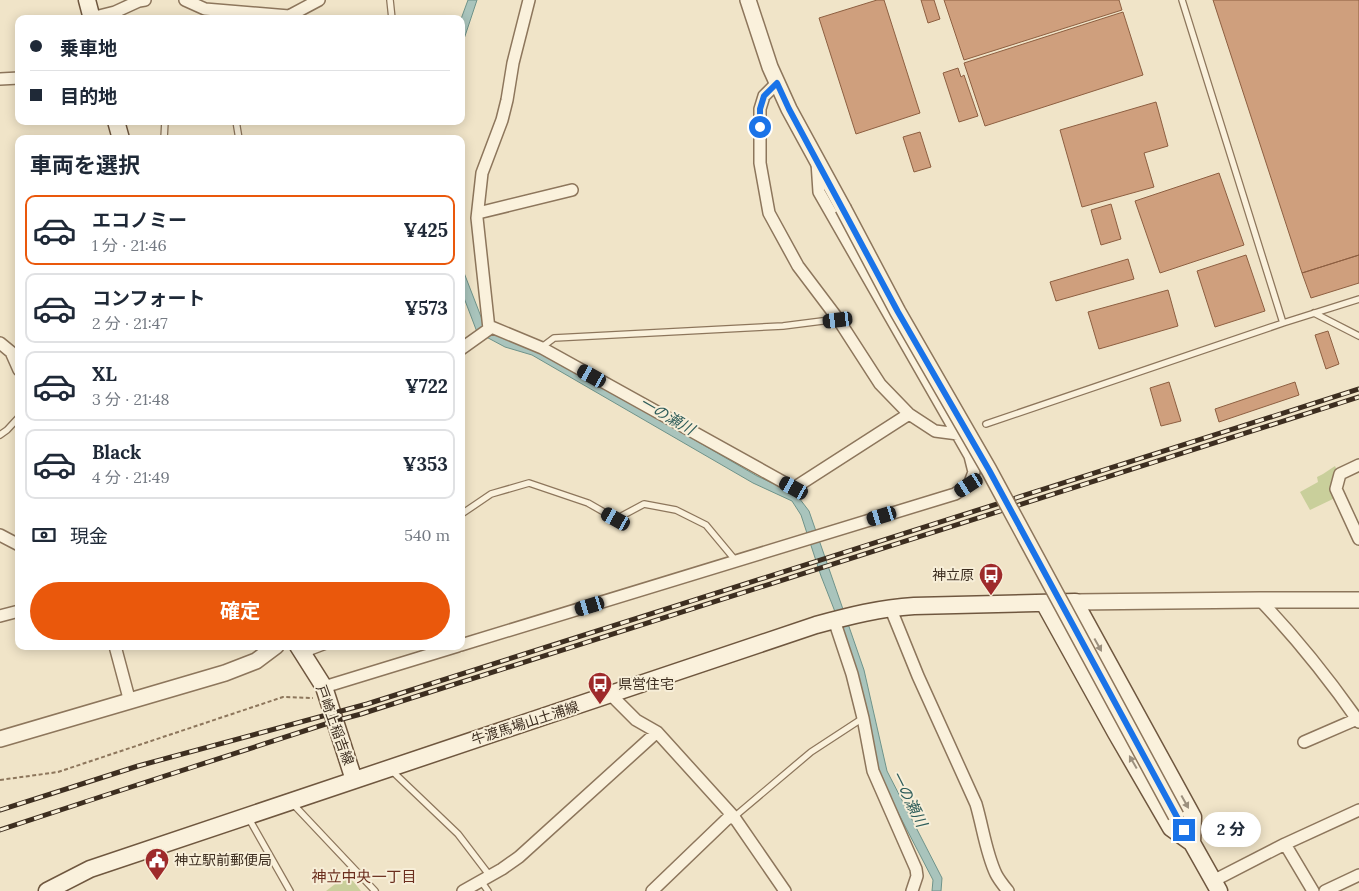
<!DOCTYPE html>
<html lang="ja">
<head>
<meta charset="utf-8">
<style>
  body { margin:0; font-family:Lora,"Noto Sans JP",serif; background:#f2f2f3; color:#1f2937; height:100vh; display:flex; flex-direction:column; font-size:19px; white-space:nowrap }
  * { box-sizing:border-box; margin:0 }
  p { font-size:16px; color:#747a83 }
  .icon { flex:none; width:28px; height:28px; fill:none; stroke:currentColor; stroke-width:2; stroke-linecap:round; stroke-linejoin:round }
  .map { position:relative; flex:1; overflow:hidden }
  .details { position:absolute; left:15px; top:135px; width:450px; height:515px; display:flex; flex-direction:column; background:#fff; border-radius:10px; box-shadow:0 2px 12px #0003 }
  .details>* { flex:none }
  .banner { position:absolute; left:15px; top:15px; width:450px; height:110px; border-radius:10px; box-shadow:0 2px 12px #0003; display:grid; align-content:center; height:110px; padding:0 15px; background:#fff }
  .end { position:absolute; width:22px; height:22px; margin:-11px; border:6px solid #1a73e8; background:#fff; box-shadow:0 0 0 2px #fff }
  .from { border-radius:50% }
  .bubble { position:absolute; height:35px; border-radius:18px; background:#fff; box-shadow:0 2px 12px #0003; font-size:16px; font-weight:700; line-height:35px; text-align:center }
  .car { position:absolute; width:15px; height:30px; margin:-15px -8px; border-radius:6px; box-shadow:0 0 4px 1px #0007; background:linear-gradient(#222 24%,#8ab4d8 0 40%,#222 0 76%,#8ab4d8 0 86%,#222 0) }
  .banner b { display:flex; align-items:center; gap:18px; height:48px; font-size:19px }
  .banner b+b { border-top:1px solid #e0e1e3 }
  .banner i { width:12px; height:12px; background:#1f2937 }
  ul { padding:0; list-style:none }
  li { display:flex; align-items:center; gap:15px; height:70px; margin:0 10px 8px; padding:0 5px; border:2px solid #e0e1e3; border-radius:10px }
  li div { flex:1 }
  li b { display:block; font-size:19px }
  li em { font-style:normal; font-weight:700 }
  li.current { border-color:#ea580c }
  li>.icon { width:45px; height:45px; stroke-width:1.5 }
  h2 { padding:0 15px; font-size:22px; line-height:60px }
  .pay { display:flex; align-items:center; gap:12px; height:55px; padding:0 15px; font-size:19px }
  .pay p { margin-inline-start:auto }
  .primary-button { display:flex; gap:10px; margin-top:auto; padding:10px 15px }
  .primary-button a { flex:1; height:58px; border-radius:30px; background:#ea580c; color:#fff; font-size:20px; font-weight:700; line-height:58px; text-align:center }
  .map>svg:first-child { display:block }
</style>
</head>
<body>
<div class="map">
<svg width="1359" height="891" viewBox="0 0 1359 891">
  <rect width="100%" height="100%" fill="#f0e4c8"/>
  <path fill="#c9cf9b" d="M 1335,466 L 1341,480 L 1335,498 L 1310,510 L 1300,492 L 1318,482 L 1317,477 L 1323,474 Z
    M 348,875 L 361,891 L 326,891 L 347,875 Z"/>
  <path fill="#a9c4bc" stroke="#6f938a" d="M 468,0 L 477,0 L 461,48 L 461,19 Z
    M 461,265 L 485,327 L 534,347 L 757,476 L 796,494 L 809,511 L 864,670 L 887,771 L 942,878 L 941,891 L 932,891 L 933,880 L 878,774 L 841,627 L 821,576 L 801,515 L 792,501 L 753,483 L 532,355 L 505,347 L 477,332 L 461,290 Z"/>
  <path fill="#cf9f7d" stroke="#8d5f41" d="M 877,0 L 884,0 L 920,113 L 856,134 L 819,18 Z
    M 921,0 L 934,0 L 940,19 L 928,23 Z
    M 944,0 L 1119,0 L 1122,10 L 964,60 Z
    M 1213,0 L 1359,0 L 1359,255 L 1302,273 Z
    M 1123,12 L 1143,75 L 985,126 L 964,63 Z
    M 958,68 L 961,77 L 964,75 L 978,116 L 959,122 L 943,73 Z
    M 1156,102 L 1168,146 L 1144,153 L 1154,187 L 1082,207 L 1060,130 Z
    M 920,132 L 931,167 L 914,172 L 903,137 Z
    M 1219,173 L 1244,245 L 1160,273 L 1135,201 Z
    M 1111,204 L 1121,239 L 1101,245 L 1091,210 Z
    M 1246,255 L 1265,311 L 1215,327 L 1197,271 Z
    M 1359,255 L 1359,283 L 1311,298 L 1302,273 Z
    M 1128,259 L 1134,279 L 1056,301 L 1050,282 Z
    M 1168,290 L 1178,326 L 1099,349 L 1088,312 Z
    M 1328,331 L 1339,364 L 1326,369 L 1315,335 Z
    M 1169,382 L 1181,421 L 1161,426 L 1150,388 Z
    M 1295,382 L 1299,395 L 1219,422 L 1215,409 Z"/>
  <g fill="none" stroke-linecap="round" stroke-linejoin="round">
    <defs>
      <path id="service" d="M 390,0 L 392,19
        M 236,121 L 239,139
        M 164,139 L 165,121
        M 1314,313 L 1359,336
        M 1283,323 L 1359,299
        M 542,347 L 554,338 L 783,326 L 838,319
        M 986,424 L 1283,323 L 1182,0
        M 0,435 L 7,430 L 19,417
        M 463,513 L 491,494 L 529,483 L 588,503 L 616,519 L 644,504 L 676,510 L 706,525 L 736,561
        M 305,654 L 326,646
        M 391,770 L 458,834 L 490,876
        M 293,804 L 375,891
        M 248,817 L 290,891
        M 734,817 L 811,752 L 863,718
        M 481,881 L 488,891"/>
      <path id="minor" d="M 185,0 L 205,9 L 289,16 L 319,0
        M 91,18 L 115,12 L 139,1 L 145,0
        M 0,79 L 19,78
        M 777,83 L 764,96 L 760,109 L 760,163 L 769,213 L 798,266 L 838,319 L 880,384 L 909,414 L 935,431 L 958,434
        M 478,213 L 572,190
        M 489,326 L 542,348 L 794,488 L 909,414
        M 0,343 L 11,352 L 19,370
        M 461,349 L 489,329 L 477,218 L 482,173 L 502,120 L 507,100 L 513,63 L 529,0
        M 1359,465 L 1340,474 L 1336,489 L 1359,539
        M 0,535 L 19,545
        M 1260,600 C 1296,638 1329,679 1359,722
        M 890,607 L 918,676 L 976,804 C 983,828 986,853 996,874 C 999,880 1004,886 1008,891
        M 0,616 L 19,611
        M 834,620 L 852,674 L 863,718 L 873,771 L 916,869 L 917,876 L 912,891
        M 461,645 L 955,494 L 969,485 L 974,472 L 970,456 L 819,192 L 817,162
        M 115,646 L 130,702
        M 324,687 L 458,646
        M 611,695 L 636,720 L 657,732 L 734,817 L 785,891
        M 1304,742 L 1357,719
        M 1285,844 L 1313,891
        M 1213,881 L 1285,844 L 1359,810
        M 463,891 L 502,869 L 519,857 L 657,732
        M 652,891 L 728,818 L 734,817
        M 1325,891 L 1359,875"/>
      <path id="tertiary" d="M 748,0 L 770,67 L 789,109 L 843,208
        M 1075,602 L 1260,600 L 1359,600
        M 0,739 L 225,673 L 256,661 L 276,646"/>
      <path id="secondary" d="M 87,0 L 92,19
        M 116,121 L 121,139
        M 1044,603 L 1116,733 L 1171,828 L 1192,843 L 1219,891
        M 298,646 L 324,687 L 354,780
        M 47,891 L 90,869 L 816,625 C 849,616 880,608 914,606 L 1075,602 L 1193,817 L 1192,843"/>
    </defs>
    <use href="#service" stroke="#8d765c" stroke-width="8"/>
    <use href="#minor" stroke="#8d765c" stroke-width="14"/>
    <use href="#tertiary" stroke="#8d765c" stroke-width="18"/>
    <use href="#secondary" stroke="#6f573f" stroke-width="19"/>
    <path stroke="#8d765c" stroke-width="2" stroke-dasharray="4 2.5" stroke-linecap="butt" d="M 0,780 L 58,772 L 283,697 L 313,698"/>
    <use href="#service" stroke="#faf1dc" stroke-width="5.5"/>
    <use href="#minor" stroke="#faf1dc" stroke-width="11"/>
    <use href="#tertiary" stroke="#faf1dc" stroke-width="15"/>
    <use href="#secondary" stroke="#faf1dc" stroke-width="16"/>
    <defs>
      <path id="rail" d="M 0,810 L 138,766 L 367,704 L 1359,389
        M 0,830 L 100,797 L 335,721 L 361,714 L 1359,397"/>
    </defs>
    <use href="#rail" stroke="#3d2e20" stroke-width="5"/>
    <use href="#rail" stroke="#f7eed8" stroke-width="3" stroke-dasharray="9" stroke-linecap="butt"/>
    <defs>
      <path id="tertiary-bridge" d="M 843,208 L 898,312 L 989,470 L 1176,816"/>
    </defs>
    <use href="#tertiary-bridge" stroke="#8d765c" stroke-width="18" stroke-linecap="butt"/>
    <use href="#tertiary-bridge" stroke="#faf1dc" stroke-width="15"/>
  </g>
  <defs><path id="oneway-solid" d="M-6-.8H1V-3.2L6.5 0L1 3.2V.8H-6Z" transform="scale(1.25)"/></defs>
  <g fill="#9c907e">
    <use href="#oneway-solid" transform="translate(1098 645) rotate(61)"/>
    <use href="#oneway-solid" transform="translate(1133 762) rotate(-120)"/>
    <use href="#oneway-solid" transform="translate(1185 802) rotate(61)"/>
  </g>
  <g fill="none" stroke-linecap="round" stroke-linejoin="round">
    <path stroke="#1a73e8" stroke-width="6" d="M 760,127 L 760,109 L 764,96 L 777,83 L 789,109 L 898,312 L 989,470 L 1184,830"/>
  </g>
  <defs>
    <symbol id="bus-pin" viewBox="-11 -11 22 30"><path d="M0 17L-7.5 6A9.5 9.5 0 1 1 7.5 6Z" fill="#9e2a2b" stroke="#f7eed8"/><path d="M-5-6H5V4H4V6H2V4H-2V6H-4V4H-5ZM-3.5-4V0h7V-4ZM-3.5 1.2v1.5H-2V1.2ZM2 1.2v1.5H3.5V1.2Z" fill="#fff"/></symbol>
    <symbol id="civic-pin" viewBox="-11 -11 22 30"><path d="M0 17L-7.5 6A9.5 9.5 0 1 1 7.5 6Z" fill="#9e2a2b" stroke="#f7eed8"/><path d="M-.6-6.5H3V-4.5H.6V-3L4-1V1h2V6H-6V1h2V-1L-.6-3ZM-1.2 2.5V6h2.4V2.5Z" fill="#fff"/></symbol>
  </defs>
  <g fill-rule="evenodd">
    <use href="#bus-pin" x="977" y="561" width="28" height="38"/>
    <use href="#bus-pin" x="586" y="670" width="28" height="38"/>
    <use href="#civic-pin" x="143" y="846" width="28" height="38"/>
  </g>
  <g text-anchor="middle" stroke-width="4" stroke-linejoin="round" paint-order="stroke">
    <g font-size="14" fill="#3d2e20" stroke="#f7eed8" text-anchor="start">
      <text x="974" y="580" text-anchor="end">神立原</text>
      <text x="618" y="689">県営住宅</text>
      <text x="174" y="865">神立駅前郵便局</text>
    </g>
    <g font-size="14" fill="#3d2e20" stroke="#f7eed8">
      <text transform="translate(525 723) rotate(-18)" y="5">牛渡馬場山土浦線</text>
      <text transform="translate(335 725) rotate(70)" y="5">戸崎上稲吉線</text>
    </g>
    <g font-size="15" font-style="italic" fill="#2f5d5a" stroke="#f7eed8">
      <text transform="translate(667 416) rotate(30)" y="5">一の瀬川</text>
      <text transform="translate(909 799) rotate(63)" y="5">一の瀬川</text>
    </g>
    <g font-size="15" fill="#6b2e1e" stroke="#f7eed8">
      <text x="364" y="882">神立中央一丁目</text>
    </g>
  </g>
</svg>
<i class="end from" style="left:760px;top:127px"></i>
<i class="end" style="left:1184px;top:830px"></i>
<div class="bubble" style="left:1201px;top:812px;width:60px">2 分</div>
<i class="car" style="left:838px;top:320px;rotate:263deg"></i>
<i class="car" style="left:592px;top:376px;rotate:299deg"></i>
<i class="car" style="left:969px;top:485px;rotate:238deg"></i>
<i class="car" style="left:794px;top:488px;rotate:299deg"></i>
<i class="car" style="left:882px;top:516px;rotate:253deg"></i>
<i class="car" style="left:616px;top:519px;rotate:299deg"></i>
<i class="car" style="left:590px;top:606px;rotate:253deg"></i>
<div class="banner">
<b><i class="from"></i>乗車地</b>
<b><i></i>目的地</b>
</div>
<section class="details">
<h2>車両を選択</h2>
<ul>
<li class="current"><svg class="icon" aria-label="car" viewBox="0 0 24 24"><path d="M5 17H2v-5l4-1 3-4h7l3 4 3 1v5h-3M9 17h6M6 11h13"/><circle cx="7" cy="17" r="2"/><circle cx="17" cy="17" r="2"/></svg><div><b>エコノミー</b><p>1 分 · 21:46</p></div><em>¥425</em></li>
<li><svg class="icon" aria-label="car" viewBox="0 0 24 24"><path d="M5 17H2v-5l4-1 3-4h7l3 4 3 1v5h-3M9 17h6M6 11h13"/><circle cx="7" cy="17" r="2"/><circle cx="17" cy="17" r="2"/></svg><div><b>コンフォート</b><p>2 分 · 21:47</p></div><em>¥573</em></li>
<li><svg class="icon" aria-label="car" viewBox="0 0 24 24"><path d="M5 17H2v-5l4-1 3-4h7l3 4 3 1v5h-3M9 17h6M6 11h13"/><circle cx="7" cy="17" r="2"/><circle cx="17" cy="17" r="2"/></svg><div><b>XL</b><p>3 分 · 21:48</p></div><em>¥722</em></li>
<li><svg class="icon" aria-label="car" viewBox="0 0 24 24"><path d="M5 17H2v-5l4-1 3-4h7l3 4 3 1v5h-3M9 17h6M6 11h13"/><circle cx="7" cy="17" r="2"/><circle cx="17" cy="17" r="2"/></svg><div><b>Black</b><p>4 分 · 21:49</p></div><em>¥353</em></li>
</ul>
<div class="pay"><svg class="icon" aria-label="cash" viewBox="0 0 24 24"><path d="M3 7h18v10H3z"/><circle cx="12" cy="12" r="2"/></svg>現金<p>540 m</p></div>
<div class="primary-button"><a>確定</a></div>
</section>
</div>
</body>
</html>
